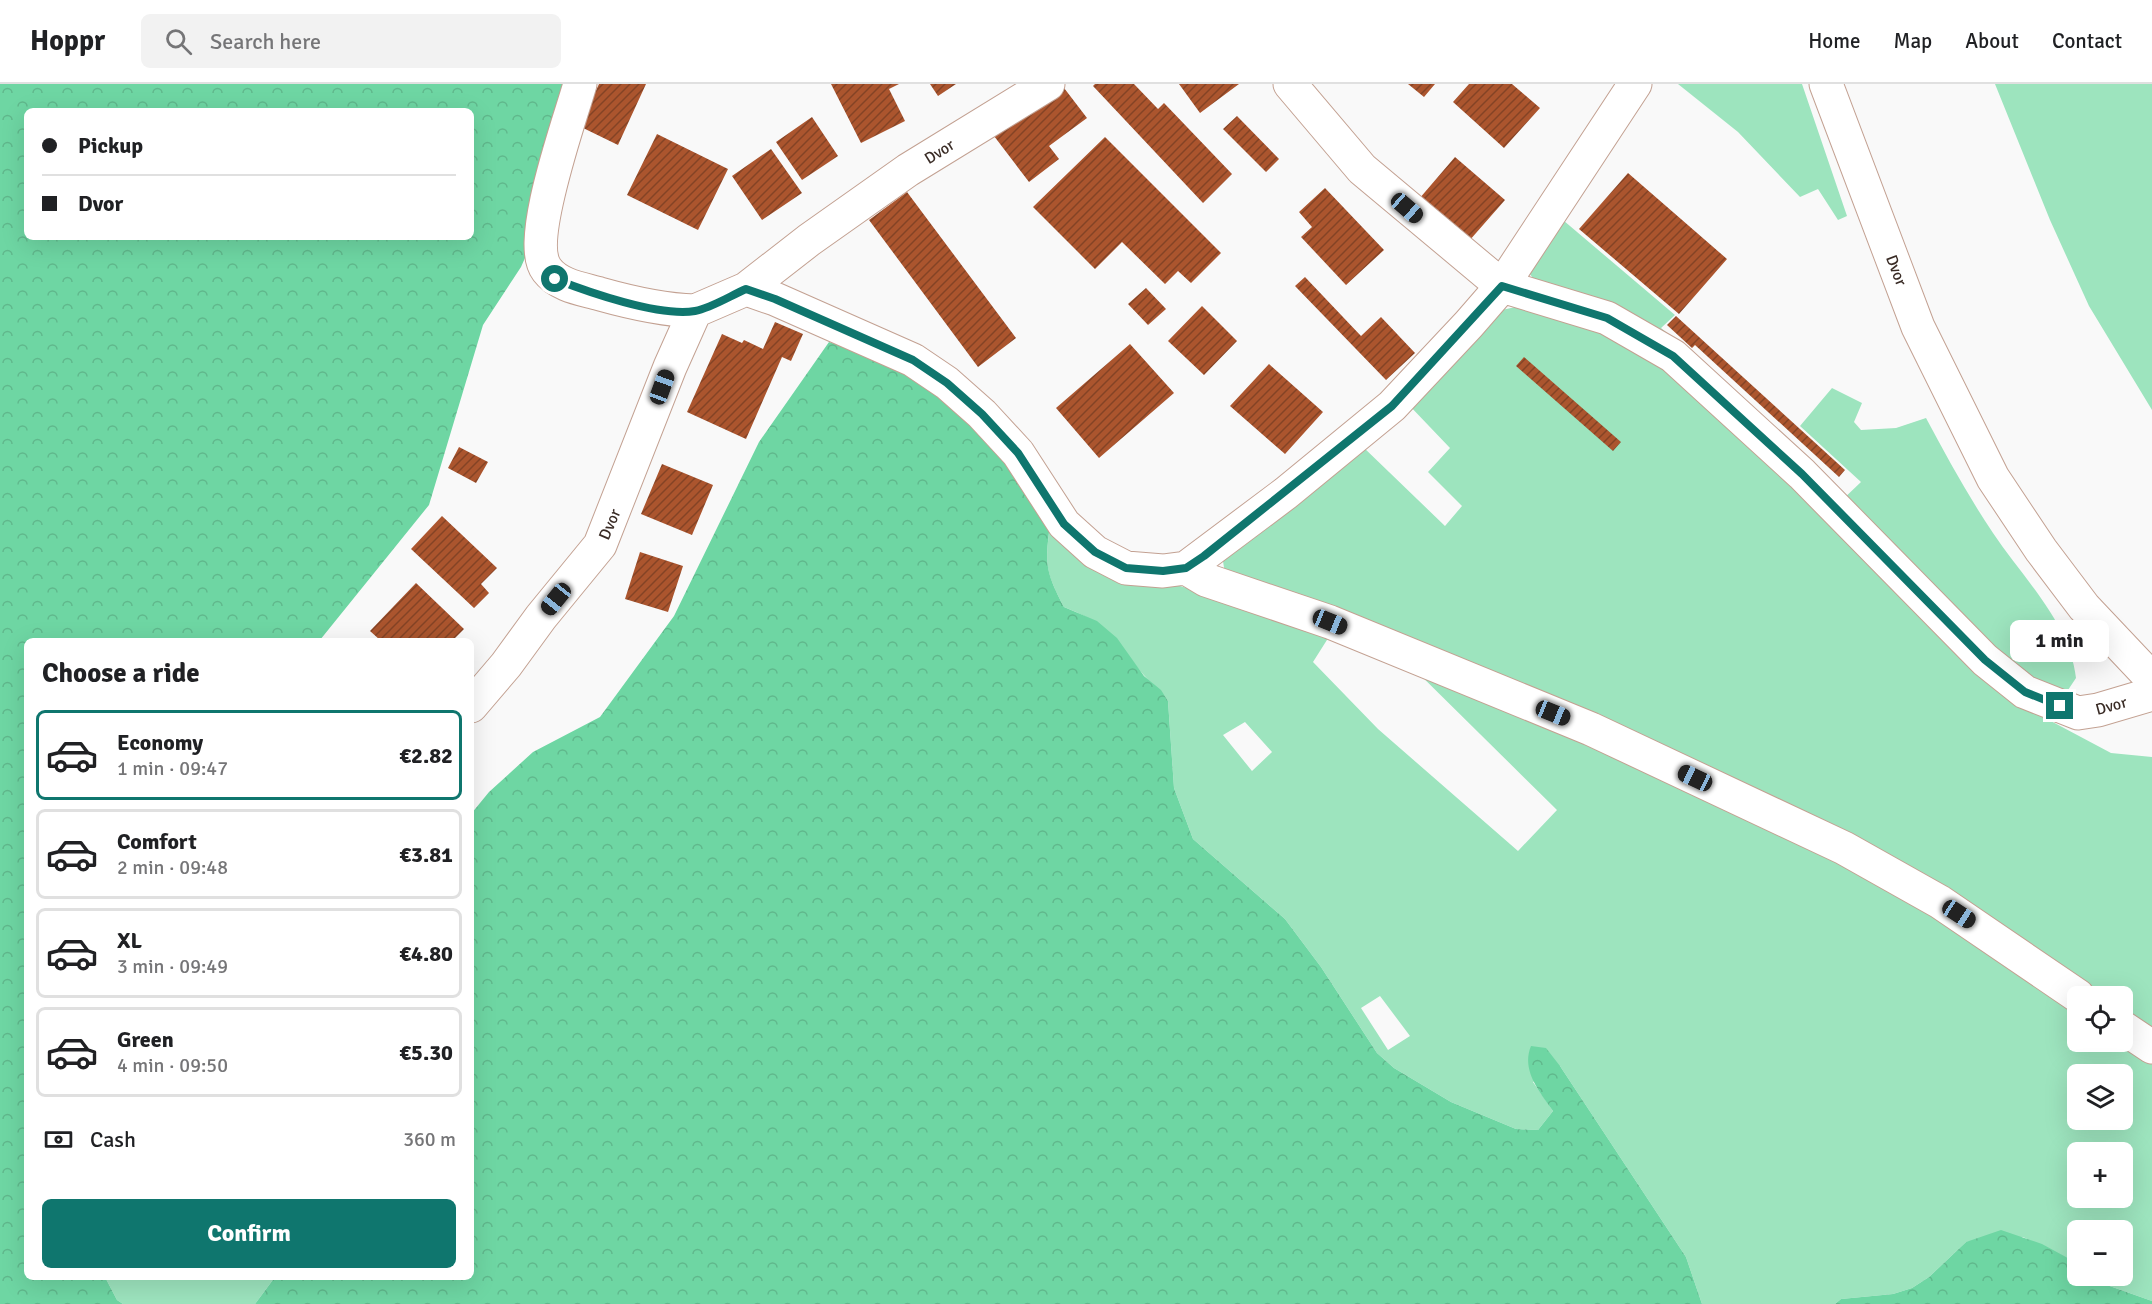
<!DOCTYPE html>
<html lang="en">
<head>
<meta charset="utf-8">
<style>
  body { margin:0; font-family:Signika,sans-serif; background:#f2f2f2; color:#202124; height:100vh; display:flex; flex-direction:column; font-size:22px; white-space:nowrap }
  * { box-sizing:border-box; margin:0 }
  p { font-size:20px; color:#757577 }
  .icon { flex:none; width:33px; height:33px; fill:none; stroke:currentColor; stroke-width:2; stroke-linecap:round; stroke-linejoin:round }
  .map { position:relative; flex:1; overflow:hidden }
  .drawer { position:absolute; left:24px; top:554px; width:450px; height:642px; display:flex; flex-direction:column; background:#fff; border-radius:9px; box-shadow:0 6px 24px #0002 }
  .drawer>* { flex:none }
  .hud { position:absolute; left:24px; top:24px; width:450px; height:132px; border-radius:9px; box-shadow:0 6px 24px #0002; display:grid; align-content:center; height:132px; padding:0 18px; background:#fff }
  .controls { position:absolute; left:2067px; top:902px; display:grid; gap:12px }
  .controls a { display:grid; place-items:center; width:66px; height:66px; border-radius:9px; background:#fff; box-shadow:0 6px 24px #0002; font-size:30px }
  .end { position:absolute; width:27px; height:27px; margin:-14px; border:8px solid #0f766e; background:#fff; box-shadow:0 0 0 3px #fff }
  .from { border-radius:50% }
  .bubble { position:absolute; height:42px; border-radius:9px; background:#fff; box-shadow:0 6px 24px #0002; font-size:20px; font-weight:700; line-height:42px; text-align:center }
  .car { position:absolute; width:18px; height:36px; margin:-18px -9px; border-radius:8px; box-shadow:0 0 4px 2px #0007; background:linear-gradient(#222 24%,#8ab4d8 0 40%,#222 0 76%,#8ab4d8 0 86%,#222 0) }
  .hud b { display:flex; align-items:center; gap:21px; height:57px; font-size:22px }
  .hud b+b { border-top:2px solid #e0e0e0 }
  .hud i { width:15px; height:15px; background:#202124 }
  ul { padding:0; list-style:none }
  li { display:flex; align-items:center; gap:18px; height:90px; margin:0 12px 9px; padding:0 6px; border:3px solid #e0e0e0; border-radius:9px }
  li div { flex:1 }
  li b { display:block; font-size:22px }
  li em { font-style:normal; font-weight:700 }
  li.on { border-color:#0f766e }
  li>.icon { width:54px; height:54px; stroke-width:1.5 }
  h2 { padding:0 18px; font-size:27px; line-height:72px }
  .pay { display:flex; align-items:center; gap:15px; height:66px; padding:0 18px; font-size:22px }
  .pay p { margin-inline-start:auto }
  .action { display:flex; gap:12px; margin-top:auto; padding:12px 18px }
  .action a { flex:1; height:69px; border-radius:9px; background:#0f766e; color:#fff; font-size:24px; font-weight:700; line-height:69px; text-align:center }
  header { display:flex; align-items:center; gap:36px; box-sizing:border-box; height:84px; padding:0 30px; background:#fff; border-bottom:2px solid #e0e0e0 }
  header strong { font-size:28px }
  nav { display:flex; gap:33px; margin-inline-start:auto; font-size:21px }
  .search { width:420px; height:54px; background:#f2f2f2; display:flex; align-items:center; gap:15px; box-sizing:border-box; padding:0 21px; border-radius:9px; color:#757577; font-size:22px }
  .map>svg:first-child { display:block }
</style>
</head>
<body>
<header>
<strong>Hoppr</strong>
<div class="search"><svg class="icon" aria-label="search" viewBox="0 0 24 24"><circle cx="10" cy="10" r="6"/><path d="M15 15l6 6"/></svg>Search here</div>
<nav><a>Home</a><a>Map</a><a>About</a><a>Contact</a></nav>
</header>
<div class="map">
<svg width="2152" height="1220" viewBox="0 0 2152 1220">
  <defs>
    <pattern id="forest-crowns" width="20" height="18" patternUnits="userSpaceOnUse" patternTransform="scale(1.5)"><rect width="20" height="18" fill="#6ed6a3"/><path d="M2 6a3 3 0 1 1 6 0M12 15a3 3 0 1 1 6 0" fill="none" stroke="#60b88c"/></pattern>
    <pattern id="building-hatch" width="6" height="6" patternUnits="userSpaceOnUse" patternTransform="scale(1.5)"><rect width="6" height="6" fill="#ab552e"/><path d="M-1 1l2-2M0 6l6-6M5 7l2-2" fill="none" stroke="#844325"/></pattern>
  </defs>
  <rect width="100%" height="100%" fill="#f9f9f9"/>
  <path fill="#9de4be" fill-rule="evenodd" d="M 1678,0 L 1802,0 L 1847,132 L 1838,136 L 1818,105 L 1800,113 L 1738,48 Z
    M 1995,0 L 2152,0 L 2152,326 L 2089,222 L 2050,136 Z
    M 1557,131 L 1675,231 L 1661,244 L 1690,268 L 1536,198 L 1529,189 Z
    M 1525,221 L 1554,226 L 1668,281 L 2028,625 L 2111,669 L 2152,673 L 2152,953 L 2123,932 L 2122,912 L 2094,912 L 1998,845 L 1226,496 L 1222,471 L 1361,361 L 1445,442 L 1462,422 L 1428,388 L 1450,364 L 1407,319 L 1497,227 Z
    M 1832,304 L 1862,319 L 1854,338 L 1861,346 L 1896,344 L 1926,334 C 1947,373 1968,412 1993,449 C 2023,494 2070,539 2076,594 L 2066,609 L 2045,609 L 1840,418 L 1861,398 L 1800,342 Z
    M 1050,440 L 1170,499 L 1332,548 L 1313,578 L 1378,645 L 1518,767 L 1557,726 L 1402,573 L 1848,777 L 2077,920 L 2078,957 L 2122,957 L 2152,972 L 2152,1217 L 2104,1200 L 2094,1191 L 2122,1191 L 2122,1146 L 2078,1146 L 2077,1179 L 2023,1153 L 1966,1158 L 1929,1193 L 1912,1204 L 1893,1210 L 1841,1215 L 1835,1220 L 1702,1220 L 1686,1173 L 1560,982 L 1533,998 L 1553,1027 L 1538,1046 L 1516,1045 L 1451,1018 L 1394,984 L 1377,969 L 1321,883 L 1285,835 L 1193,755 L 1174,704 L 1168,617 C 1161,605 1150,599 1142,589 C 1112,551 1111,542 1064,523 C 1045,486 1045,482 1050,440 ZM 1245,638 L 1272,668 L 1252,687 L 1223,651 ZM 1380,912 L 1410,952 L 1388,966 L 1361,924 ZM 2078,990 L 2122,990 L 2122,1035 L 2078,1035 ZM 2078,1068 L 2122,1068 L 2122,1113 L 2078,1113 Z
    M 105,1193 L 275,1193 L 255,1220 L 123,1220 L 117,1216 Z"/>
  <path fill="url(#forest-crowns)" fill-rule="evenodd" d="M 0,0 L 572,0 L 532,158 L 521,183 L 483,241 L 429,421 L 320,556 L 27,556 L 27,1192 L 105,1193 L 117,1216 L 123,1220 L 0,1220 ZM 27,27 L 471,27 L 471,153 L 27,153 Z
    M 829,258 L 912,284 L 990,355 L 1050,440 C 1045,481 1045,486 1064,523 L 1097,537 L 1117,554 L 1144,592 L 1161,606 L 1168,617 L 1174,704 L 1193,755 L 1285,835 L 1321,883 L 1377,969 L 1394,984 L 1451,1018 L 1516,1045 L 1538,1046 L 1553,1027 C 1539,1007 1521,986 1531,962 L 1546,964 L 1560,982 L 1686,1173 L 1702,1220 L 255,1220 L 275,1193 L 471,1192 L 471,730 L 489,708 L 533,668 L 600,633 L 674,532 L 759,358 Z
    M 2001,1146 L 2042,1160 L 2077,1179 L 2078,1191 L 2094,1191 L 2104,1200 L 2152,1217 L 2152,1220 L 1835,1220 L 1841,1215 L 1893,1210 L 1912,1204 L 1929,1193 L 1966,1158 Z"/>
  <path fill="url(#building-hatch)" d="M 599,0 L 646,0 L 618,61 L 579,42 Z
    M 831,0 L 899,0 L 889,5 L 905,37 L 861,59 Z
    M 930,0 L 956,0 L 938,12 Z
    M 1061,0 L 1087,34 L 1049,62 L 1059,75 L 1029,98 L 994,52 Z
    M 1095,0 L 1134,0 L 1158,25 L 1164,19 L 1232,90 L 1203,119 L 1093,2 Z
    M 1179,0 L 1239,0 L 1200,29 Z
    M 1408,0 L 1435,0 L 1424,13 Z
    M 1469,0 L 1512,0 L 1540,24 L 1504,64 L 1453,18 Z
    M 1237,32 L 1279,75 L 1266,88 L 1223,45 Z
    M 812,33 L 838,72 L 802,96 L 776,58 Z
    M 657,50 L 728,85 L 698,146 L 627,111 Z
    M 1105,53 L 1221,169 L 1191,199 L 1178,187 L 1165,200 L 1122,158 L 1095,185 L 1033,123 Z
    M 771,65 L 802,109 L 762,136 L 732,92 Z
    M 1455,73 L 1505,116 L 1469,157 L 1419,115 Z
    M 1628,89 L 1727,175 L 1679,230 L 1579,145 Z
    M 1325,104 L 1384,166 L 1346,201 L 1301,153 L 1312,143 L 1299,128 Z
    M 907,108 L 1016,254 L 978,283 L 869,136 Z
    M 1305,193 L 1361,252 L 1381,233 L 1415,269 L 1386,296 L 1295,202 Z
    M 1146,204 L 1166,225 L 1148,241 L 1128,220 Z
    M 1202,222 L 1237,257 L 1204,291 L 1168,257 Z
    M 1676,232 L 1845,386 L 1839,393 L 1695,261 L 1692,264 L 1667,241 Z
    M 775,238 L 803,250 L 791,277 L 782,273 L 746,355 L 687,328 L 722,250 L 742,259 L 744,256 L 763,265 Z
    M 1130,260 L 1174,309 L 1099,374 L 1056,324 Z
    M 1524,273 L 1621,358 L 1613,367 L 1516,282 Z
    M 1269,280 L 1323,328 L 1285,370 L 1230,322 Z
    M 459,363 L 488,378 L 476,399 L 448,384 Z
    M 662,380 L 713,401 L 692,451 L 641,430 Z
    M 442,432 L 497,484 L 481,500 L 489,509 L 474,524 L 411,465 Z
    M 640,468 L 683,482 L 668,528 L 625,515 Z
    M 416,499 L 464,545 L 453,556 L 380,556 L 370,547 Z"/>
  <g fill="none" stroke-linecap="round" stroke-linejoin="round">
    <defs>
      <path id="minor" d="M 580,0 C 570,36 525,158 547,186 C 559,202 583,205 600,210 C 632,219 662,226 695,227
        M 1290,0 L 1362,85 L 1502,202 L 1607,234 L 1673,272 L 1802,390 L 1985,576 L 2025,608 L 2078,629 L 2098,626 L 2152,610
        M 746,205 L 809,156 L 908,86 L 1048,0
        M 1186,484 L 1206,496 L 1330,538 L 1591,645 L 1844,764 L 1940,818 L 2078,912
        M 471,622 L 506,581 L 541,533 L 600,461 L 670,283 L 695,227 L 746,205 L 775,215 L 913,276 L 947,299 L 982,330 L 1018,369 L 1064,440 L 1095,468 L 1126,484 L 1163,487 L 1186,484 L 1286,409 L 1392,322 L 1469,240 L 1502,202 L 1635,0
        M 2122,943 L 2152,963"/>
      <path id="tertiary" d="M 1826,0 L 1918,243 L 1993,394 L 2041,466 L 2084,523 L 2152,595"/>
    </defs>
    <use href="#minor" stroke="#c3a192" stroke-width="35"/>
    <use href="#tertiary" stroke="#c3a192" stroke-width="35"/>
    <use href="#minor" stroke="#fff" stroke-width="33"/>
    <use href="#tertiary" stroke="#fff" stroke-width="33"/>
  </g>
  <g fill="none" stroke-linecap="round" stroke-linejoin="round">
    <path stroke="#0f766e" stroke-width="8" d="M 555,195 C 588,208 659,233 695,227 C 711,224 730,212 746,205 L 775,215 L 913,276 L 947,299 L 982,330 L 1018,369 L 1064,440 L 1095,468 L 1126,484 L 1163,487 L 1186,484 L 1204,472 L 1392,322 L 1502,202 L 1607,234 L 1673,272 L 1802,390 L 1985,576 L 2025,608 L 2060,622"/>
  </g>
  <g text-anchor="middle" stroke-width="6" stroke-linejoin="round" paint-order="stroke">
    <g font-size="16" fill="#392b25" stroke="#fff">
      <text transform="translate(939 67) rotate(-32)" y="6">Dvor</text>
      <text transform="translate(1897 186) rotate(69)" y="6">Dvor</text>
      <text transform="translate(609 440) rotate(-67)" y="6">Dvor</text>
      <text transform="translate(2111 621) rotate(-15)" y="6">Dvor</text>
    </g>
  </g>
</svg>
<div class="controls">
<a><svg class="icon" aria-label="locate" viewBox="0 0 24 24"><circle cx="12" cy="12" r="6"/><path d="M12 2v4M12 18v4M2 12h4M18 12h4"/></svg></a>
<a><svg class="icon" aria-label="layers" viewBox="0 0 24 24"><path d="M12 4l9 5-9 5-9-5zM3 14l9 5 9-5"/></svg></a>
<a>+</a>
<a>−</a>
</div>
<i class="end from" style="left:555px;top:195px"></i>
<i class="end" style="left:2060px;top:622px"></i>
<div class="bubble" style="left:2010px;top:536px;width:99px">1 min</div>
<i class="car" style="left:1407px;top:124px;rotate:131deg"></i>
<i class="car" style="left:662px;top:303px;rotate:20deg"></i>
<i class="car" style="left:556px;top:515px;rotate:219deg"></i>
<i class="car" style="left:1330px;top:538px;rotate:112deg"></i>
<i class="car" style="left:1553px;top:629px;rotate:112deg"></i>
<i class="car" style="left:1695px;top:694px;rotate:295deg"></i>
<i class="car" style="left:1959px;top:830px;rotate:123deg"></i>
<div class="hud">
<b><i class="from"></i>Pickup</b>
<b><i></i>Dvor</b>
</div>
<section class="drawer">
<h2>Choose a ride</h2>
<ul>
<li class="on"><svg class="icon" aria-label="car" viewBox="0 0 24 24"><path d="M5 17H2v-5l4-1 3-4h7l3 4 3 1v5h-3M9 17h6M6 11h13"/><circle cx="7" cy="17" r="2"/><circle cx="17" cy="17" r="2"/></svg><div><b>Economy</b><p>1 min · 09:47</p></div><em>€2.82</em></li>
<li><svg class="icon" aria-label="car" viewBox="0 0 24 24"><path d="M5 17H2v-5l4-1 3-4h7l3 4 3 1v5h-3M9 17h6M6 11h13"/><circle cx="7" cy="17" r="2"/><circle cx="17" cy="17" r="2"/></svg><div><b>Comfort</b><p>2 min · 09:48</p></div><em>€3.81</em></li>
<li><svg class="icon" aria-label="car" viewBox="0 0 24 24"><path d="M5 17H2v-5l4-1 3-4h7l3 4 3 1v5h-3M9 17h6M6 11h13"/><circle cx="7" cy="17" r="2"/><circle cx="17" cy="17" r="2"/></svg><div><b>XL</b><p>3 min · 09:49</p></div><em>€4.80</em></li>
<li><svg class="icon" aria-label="car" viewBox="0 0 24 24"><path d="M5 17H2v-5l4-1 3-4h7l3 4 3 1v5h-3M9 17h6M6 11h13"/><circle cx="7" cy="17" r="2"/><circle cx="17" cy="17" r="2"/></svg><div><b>Green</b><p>4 min · 09:50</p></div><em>€5.30</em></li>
</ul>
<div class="pay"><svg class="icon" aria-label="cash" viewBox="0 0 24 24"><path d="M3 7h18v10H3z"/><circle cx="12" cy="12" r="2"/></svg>Cash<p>360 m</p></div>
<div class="action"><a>Confirm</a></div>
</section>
</div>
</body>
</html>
